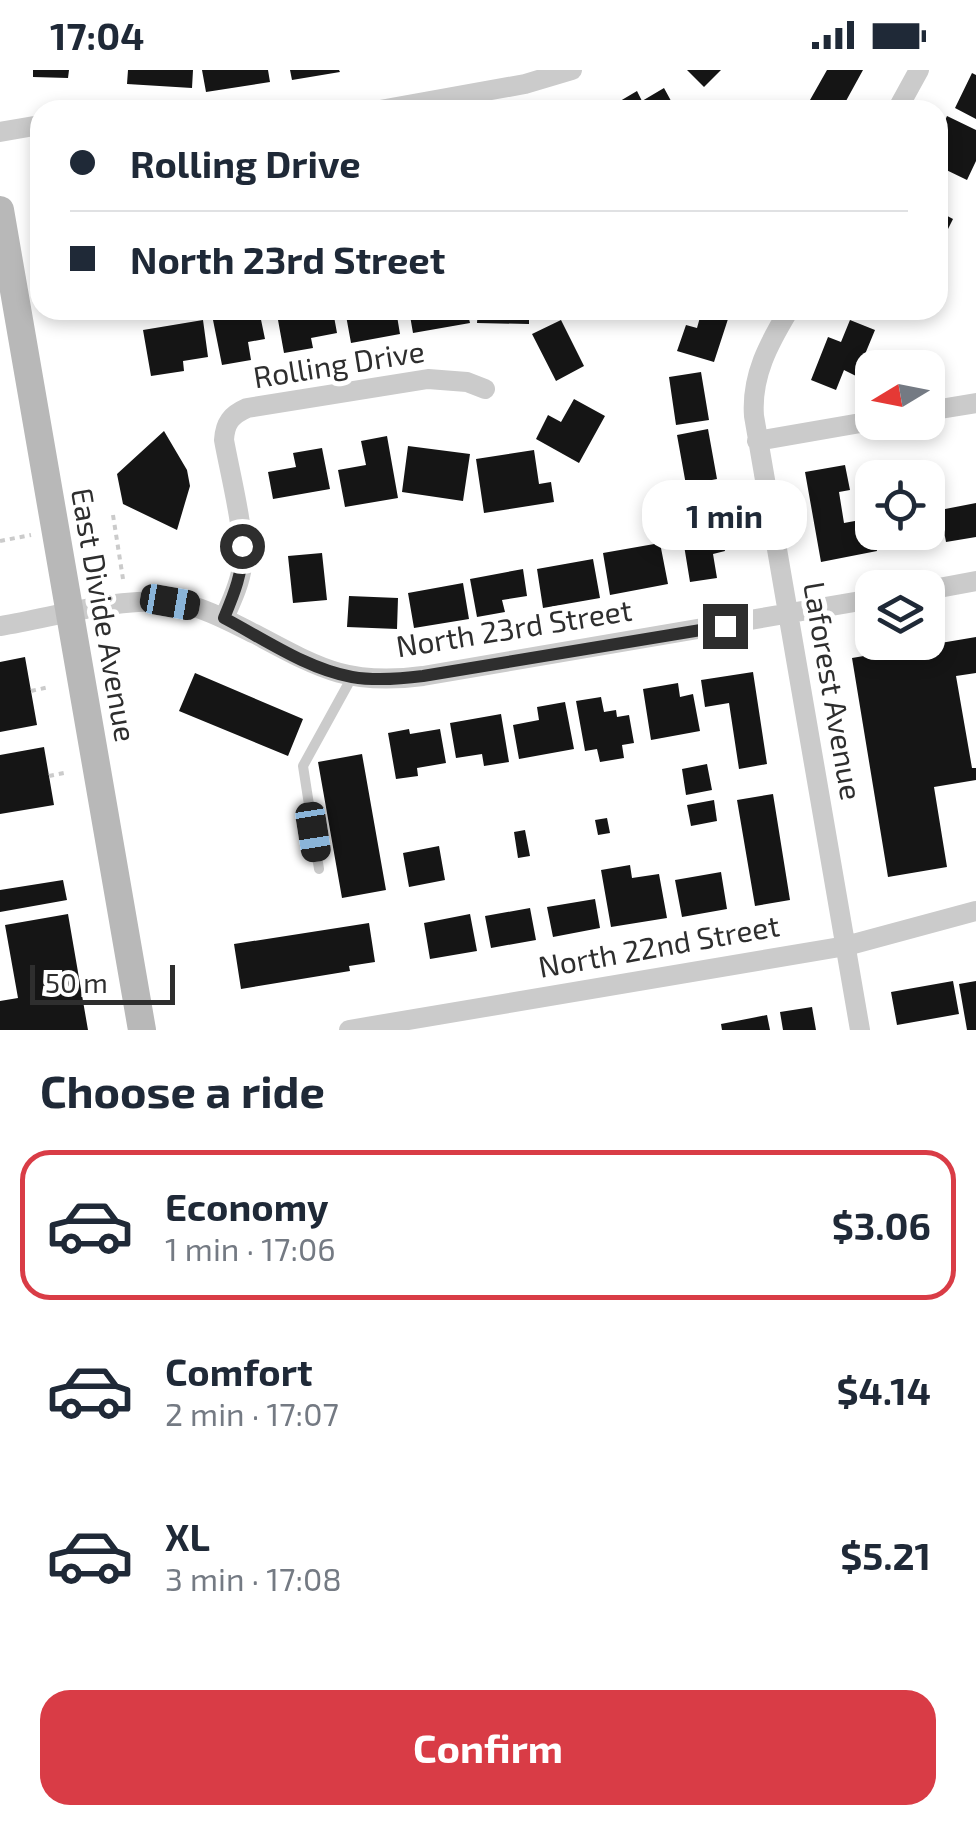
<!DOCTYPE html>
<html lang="en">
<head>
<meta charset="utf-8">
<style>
  body { margin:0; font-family:"Exo 2",sans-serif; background:#f6f6f7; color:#1f2937; height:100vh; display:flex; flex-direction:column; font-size:38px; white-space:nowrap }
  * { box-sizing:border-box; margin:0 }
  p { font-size:32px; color:#747a83 }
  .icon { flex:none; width:55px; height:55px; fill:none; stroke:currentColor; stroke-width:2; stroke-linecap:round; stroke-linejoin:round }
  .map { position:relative; height:960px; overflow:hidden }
  .details { display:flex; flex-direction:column; background:#fff; flex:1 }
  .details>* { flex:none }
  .top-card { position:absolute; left:30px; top:30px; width:918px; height:220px; border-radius:30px; box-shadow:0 5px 15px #0003; display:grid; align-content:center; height:220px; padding:0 40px; background:#fff }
  .needle { width:65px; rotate:260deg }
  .tools { position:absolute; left:855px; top:280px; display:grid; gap:20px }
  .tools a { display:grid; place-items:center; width:90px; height:90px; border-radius:20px; background:#fff; box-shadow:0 5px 15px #0003; font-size:50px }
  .scale { position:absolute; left:30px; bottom:25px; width:145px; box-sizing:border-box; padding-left:10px; border:5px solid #2e2e2e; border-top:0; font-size:28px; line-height:35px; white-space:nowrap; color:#2e2e2e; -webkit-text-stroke:8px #fff; paint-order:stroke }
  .end { position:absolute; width:45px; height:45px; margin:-22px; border:12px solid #2e2e2e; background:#fff; box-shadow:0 0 0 5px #fff }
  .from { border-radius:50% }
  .bubble { position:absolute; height:70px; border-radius:30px; background:#fff; box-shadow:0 5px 15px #0003; font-size:32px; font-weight:700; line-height:70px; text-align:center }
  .car { position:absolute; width:30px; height:60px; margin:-30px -15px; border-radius:12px; box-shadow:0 0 8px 2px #0007; background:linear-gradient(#222 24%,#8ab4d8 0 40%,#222 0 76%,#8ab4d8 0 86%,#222 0) }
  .top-card b { display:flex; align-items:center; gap:35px; height:95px; font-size:38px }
  .top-card b+b { border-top:2px solid #e0e1e3 }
  .top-card i { width:25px; height:25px; background:#1f2937 }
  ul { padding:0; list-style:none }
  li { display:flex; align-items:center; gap:30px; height:150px; margin:0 20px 15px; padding:0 20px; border:5px solid transparent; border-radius:30px }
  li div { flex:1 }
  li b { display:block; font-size:38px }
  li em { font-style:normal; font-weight:700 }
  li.on { border-color:#d93c46 }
  li>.icon { width:90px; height:90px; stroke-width:1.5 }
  h2 { padding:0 40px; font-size:45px; line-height:120px }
  .action { display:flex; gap:20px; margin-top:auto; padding:20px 40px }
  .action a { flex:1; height:115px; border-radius:30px; background:#d93c46; color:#fff; font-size:40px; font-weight:700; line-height:115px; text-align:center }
  .status { display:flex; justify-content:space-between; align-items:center; height:70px; padding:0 50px; background:#fff; direction:ltr }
  .status svg { height:28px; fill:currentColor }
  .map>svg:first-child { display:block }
</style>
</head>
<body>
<div class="status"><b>17:04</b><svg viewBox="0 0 49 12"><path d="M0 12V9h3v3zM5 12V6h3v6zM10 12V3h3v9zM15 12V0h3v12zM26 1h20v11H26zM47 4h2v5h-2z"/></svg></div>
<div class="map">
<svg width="976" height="960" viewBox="0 0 976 960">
  <rect width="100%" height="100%" fill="#fff"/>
  <path fill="#151515" d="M 33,0 L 69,0 L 68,8 L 33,7 Z
    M 128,0 L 193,0 L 192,18 L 127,14 Z
    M 202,0 L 268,0 L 270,12 L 206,22 Z
    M 290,0 L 339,0 L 340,2 L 292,10 Z
    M 687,0 L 721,0 L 704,17 Z
    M 827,0 L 863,0 L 841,40 L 827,40 L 810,30 Z
    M 972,3 L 976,5 L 976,49 L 955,38 Z
    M 664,18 L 676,40 L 618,40 L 615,34 L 637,21 L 642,31 Z
    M 947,46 L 976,60 L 976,91 L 967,110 L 938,96 L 938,66 Z
    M 938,141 L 953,149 L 938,179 Z
    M 240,240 L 259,240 L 265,269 L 248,272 L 251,290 L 222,295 L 212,245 Z
    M 345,240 L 396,240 L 400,264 L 351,273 Z
    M 409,240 L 467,240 L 470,253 L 413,263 Z
    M 478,240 L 529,240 L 529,254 L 477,253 Z
    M 702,240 L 728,249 L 714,292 L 677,281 L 686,255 L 697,258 Z
    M 333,241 L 337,263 L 311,268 L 313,278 L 284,283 L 278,250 Z
    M 203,250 L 208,287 L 183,291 L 184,301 L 151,306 L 143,260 Z
    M 561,250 L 584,296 L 556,311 L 532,264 Z
    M 850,250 L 875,260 L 856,306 L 844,300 L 836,320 L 811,310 L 828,267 L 841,272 Z
    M 701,302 L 709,350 L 676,355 L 669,307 Z
    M 574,329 L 605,346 L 579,393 L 536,369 L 548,345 L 561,352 Z
    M 708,359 L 717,409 L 686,415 L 677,365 Z
    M 164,361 L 187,400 L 190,416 L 177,460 L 123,434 L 117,404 Z
    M 387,366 L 398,428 L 345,437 L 338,400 L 366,395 L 361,371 Z
    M 408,376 L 470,384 L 463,431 L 402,422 Z
    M 322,378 L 330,419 L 273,429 L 268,402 L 296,397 L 293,383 Z
    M 534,380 L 539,414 L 551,412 L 554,432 L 484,443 L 476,389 Z
    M 845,395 L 850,420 L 839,422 L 844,453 L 871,448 L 877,481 L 821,492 L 805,402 Z
    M 933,432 L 940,472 L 914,477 L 911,462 L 928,462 L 928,433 Z
    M 976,433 L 976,467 L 946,472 L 940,440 Z
    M 718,438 L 725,481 L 713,484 L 717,508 L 690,512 L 681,457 L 693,455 L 691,442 Z
    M 660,473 L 668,514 L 610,525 L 603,483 Z
    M 322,483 L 327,530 L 293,533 L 288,486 Z
    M 593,489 L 600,528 L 543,538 L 537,499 Z
    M 523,499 L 527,526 L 502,530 L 505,542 L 477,547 L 470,509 Z
    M 463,513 L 469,549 L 414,558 L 408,523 Z
    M 349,526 L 398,528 L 397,559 L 347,557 Z
    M 976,567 L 976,603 L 956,606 L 972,698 L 976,698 L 976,710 L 934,717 L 947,797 L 888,807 L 852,588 Z
    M 25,587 L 37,655 L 0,662 L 0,592 Z
    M 753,602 L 767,694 L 739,699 L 729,633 L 705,637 L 701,610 Z
    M 195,603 L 303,649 L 288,686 L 179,641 Z
    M 678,613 L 680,627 L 693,624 L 700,661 L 651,670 L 643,619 Z
    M 601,627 L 604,642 L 616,640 L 617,647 L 629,645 L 634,673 L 622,675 L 624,688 L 600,692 L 597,679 L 585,681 L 576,631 Z
    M 565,632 L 574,679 L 519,689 L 513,655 L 539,650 L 537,637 Z
    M 501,644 L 509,692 L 484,696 L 482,684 L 456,688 L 450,653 Z
    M 409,659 L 410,664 L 440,659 L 446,693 L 417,698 L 418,706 L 396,709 L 388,663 Z
    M 44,677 L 54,735 L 0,744 L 0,685 Z
    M 362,684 L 386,820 L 342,828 L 318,692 Z
    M 707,694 L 712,720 L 686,725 L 682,699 Z
    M 773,724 L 790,830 L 755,836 L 737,730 Z
    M 714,730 L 717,751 L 691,756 L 687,735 Z
    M 607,748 L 610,763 L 598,765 L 595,750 Z
    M 525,760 L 530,786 L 518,788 L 514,762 Z
    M 439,776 L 445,810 L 409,817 L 403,783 Z
    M 630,795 L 632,808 L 659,804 L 667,848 L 611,857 L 601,800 Z
    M 721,802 L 727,839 L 682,847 L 675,810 Z
    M 63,810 L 67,830 L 0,842 L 0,820 Z
    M 595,829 L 600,858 L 553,867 L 547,837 Z
    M 530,838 L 536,870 L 491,878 L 485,846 Z
    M 68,844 L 88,960 L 0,960 L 0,931 L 18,928 L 5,855 Z
    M 470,844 L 477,881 L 430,889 L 424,853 Z
    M 369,853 L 375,892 L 349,896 L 350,901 L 241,919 L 234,874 Z
    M 953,911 L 959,944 L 897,955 L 891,922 Z
    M 976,911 L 976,960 L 967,960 L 959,914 Z
    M 812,937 L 816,960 L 783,960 L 780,942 Z
    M 767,945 L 770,960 L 722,960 L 721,954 Z"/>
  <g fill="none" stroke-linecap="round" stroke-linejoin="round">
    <path stroke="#cbcbcb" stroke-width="4" stroke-dasharray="5 5" stroke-linecap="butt" d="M 113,445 L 123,509
      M 0,471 L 31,465
      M 31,621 L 49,617
      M 49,706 L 64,703"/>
    <path stroke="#cbcbcb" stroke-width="10" d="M 319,799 L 303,696 L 352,607"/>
    <path stroke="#cbcbcb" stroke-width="20" d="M 380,40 L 525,14 L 572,0
      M 897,40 L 919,0
      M 0,62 L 40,55
      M 789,240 C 769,273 751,306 754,346 L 860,960
      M 928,341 L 976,333
      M 757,371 L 872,351
      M 928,520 L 976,511
      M 224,548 C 231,532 240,514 242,496 C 246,464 230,404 224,370 C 225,353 231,345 247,338 L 428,309 L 467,312 L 485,319
      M 0,556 C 58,547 135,521 191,536 C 214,542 234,554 255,564 C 319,598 348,616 423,606 L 872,529
      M 349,960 L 846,876 L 976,841"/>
    <path stroke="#b8b8b8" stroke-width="28" d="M 0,140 L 142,960"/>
  </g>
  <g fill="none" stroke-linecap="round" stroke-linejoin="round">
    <path stroke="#2e2e2e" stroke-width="12" d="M 242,476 C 243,503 234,524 224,548 C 264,569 307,599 352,607 C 376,611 400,609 423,606 L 725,556"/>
  </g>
  <g text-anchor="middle" stroke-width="10" stroke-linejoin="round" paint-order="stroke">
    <g font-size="30" fill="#2e2e2e" stroke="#fff">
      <text transform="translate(339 295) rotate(-9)" y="10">Rolling Drive</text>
      <text transform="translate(103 545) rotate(80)" y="10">East Divide Avenue</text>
      <text transform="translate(514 559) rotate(-9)" y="10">North 23rd Street</text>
      <text transform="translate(832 621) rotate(80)" y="10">Laforest Avenue</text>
      <text transform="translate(659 877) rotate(-10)" y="10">North 22nd Street</text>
    </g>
  </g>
</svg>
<div class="tools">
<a><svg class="needle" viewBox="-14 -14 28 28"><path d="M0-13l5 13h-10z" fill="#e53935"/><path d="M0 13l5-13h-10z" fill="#747a83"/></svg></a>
<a><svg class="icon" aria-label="locate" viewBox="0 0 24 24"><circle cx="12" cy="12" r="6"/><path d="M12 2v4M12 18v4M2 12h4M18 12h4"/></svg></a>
<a><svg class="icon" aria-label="layers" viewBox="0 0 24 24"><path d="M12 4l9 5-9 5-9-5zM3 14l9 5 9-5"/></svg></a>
</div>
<div class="scale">50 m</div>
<i class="end from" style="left:242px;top:476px"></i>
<i class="end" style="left:725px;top:556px"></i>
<div class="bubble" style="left:642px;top:410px;width:165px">1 min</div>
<i class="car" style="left:170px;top:532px;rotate:100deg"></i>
<i class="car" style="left:313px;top:762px;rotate:171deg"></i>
<div class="top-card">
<b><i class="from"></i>Rolling Drive</b>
<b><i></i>North 23rd Street</b>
</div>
</div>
<section class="details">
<h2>Choose a ride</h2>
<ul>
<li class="on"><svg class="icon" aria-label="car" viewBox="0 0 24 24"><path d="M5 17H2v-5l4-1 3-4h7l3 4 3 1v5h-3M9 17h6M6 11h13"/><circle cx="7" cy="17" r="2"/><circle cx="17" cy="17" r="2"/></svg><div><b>Economy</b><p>1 min · 17:06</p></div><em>$3.06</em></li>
<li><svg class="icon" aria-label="car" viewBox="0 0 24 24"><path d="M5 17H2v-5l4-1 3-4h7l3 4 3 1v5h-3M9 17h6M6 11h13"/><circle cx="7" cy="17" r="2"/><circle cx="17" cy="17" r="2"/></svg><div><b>Comfort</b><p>2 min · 17:07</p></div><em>$4.14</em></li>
<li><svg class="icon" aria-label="car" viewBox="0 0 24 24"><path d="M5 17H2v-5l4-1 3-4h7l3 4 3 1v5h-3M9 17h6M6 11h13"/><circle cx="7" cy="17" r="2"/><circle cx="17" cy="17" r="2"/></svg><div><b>XL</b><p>3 min · 17:08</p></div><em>$5.21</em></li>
</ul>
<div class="action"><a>Confirm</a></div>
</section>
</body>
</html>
